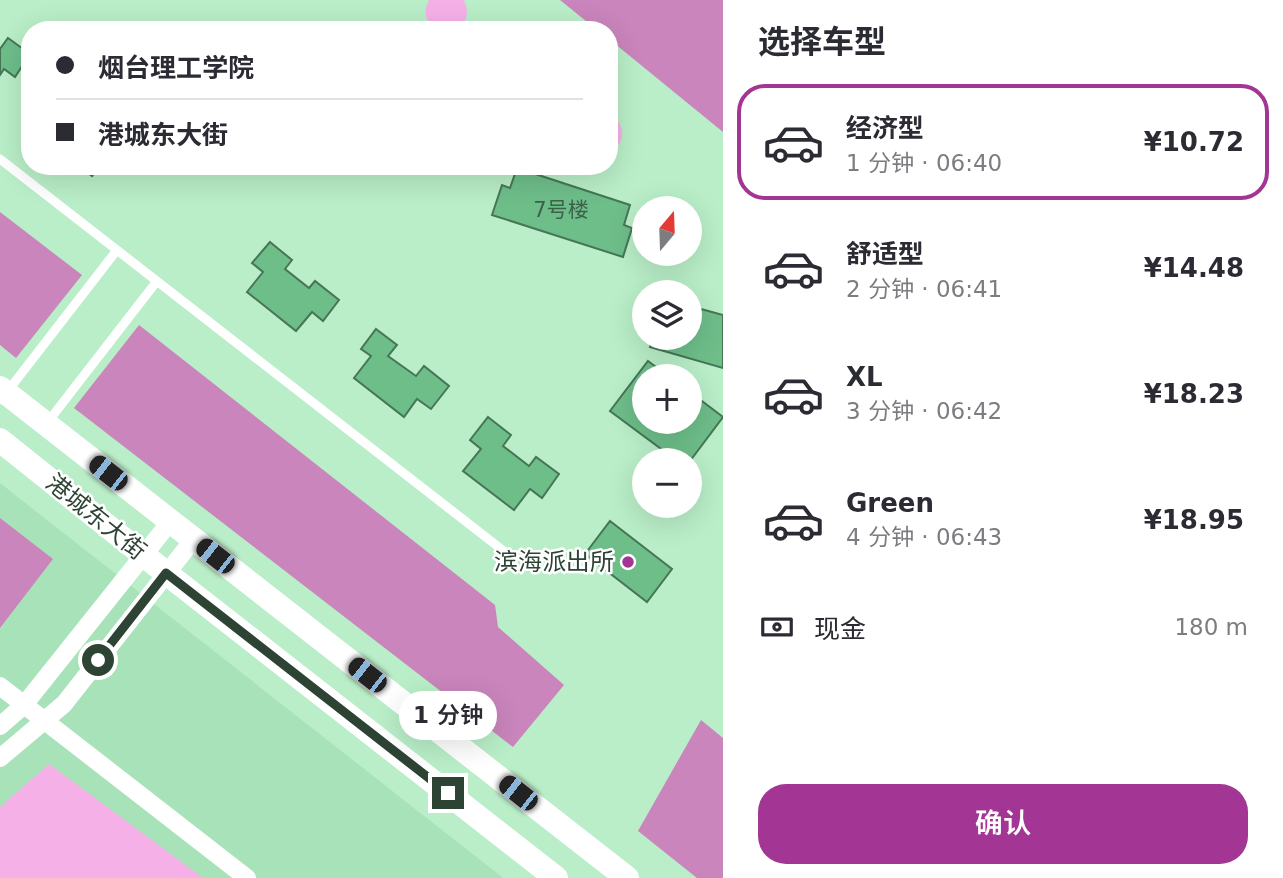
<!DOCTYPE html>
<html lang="zh">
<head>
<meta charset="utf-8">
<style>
  body { margin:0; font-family:"DejaVu Sans","Noto Sans SC",sans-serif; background:#f2f2f3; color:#2b2b33; height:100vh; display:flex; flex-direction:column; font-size:26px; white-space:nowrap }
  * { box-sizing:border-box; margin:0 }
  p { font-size:23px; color:#7c7c81 }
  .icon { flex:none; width:38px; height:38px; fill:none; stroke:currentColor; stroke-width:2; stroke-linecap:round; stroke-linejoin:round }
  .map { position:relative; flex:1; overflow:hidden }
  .details { display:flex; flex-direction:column; background:#fff; width:560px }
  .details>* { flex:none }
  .top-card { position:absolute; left:21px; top:21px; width:597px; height:154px; border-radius:28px; box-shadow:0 7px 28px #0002; display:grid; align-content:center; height:154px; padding:0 35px; background:#fff }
  .needle { width:46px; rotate:19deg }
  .controls { position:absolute; left:632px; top:196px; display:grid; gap:14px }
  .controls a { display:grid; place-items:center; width:70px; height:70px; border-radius:50%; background:#fff; box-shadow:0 7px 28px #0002; font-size:35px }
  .end { position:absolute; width:32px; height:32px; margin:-16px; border:9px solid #2d4334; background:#fff; box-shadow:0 0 0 4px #fff }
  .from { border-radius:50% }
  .bubble { position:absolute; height:49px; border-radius:24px; background:#fff; box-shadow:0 7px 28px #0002; font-size:23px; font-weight:600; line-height:49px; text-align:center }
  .car { position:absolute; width:21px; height:42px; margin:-21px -10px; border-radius:9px; box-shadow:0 0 5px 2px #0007; background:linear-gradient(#222 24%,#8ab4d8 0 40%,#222 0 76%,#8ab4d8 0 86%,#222 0) }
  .top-card b { display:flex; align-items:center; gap:24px; height:66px; font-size:26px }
  .top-card b+b { border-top:2px solid #e1e1e2 }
  .top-card i { width:18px; height:18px; background:#2b2b33 }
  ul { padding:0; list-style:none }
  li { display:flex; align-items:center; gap:21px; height:116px; margin:0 14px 10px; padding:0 21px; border:4px solid transparent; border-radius:28px }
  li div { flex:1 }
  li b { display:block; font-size:26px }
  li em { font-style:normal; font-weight:600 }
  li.current { border-color:#a33594 }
  li>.icon { width:63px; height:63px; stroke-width:1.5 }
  h2 { padding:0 35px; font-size:32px; line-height:84px }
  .pay { display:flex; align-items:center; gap:18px; height:77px; padding:0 35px; font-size:26px }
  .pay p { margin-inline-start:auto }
  .button { display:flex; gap:14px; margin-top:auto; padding:14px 35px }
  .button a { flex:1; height:80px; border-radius:28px; background:#a33594; color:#fff; font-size:28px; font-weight:600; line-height:80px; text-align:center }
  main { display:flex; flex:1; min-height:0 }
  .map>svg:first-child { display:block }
</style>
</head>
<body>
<main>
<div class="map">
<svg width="723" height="878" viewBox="0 0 723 878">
  <rect width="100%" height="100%" fill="#b9eec8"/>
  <path fill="#a8e2b9" d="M 0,483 L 503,878 L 0,878 Z"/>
  <path fill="#f6b0e8" d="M 429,0 L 464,0 C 469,11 468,22 457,30 L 434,29 C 425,20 423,11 429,0 Z
    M 609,113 C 626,123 627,143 609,153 Z
    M 49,764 L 203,878 L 0,878 L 0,807 Z"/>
  <path fill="#c985bc" d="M 560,0 L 723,0 L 723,132 L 609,39 L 609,30 L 597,30 Z
    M 0,212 L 82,275 L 16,358 L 0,345 Z
    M 139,325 L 495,605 L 498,627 L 564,685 L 513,747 L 74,408 Z
    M 0,518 L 53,559 L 0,628 Z
    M 701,720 L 723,738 L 723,878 L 697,878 L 638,831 Z"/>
  <path fill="#6ebe8a" stroke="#467656" stroke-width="2" d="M 8,38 L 30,54 L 15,77 L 4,69 L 0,75 L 0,49 Z
    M 79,166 L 100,166 L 92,176 Z
    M 517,168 L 630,205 L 624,225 L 632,228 L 623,257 L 492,215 L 502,185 L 510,188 Z
    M 270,242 L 292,260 L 285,269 L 309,288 L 315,281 L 339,300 L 323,321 L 312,312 L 296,331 L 247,292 L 263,272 L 252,263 Z
    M 690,306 L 723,315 L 723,368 L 650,347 L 653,338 L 690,338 Z
    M 376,329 L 397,345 L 388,356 L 416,376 L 424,366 L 449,386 L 431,409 L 417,399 L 404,417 L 354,378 L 371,356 L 361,349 Z
    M 648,361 L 668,376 L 644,376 L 644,422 L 690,422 L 690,392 L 723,417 L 690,461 L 676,460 L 610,411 Z
    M 488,417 L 511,435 L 503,446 L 529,466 L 536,457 L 559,474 L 542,498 L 530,489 L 514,510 L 463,471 L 481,449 L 470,440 Z
    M 610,521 L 672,569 L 647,602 L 585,554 Z"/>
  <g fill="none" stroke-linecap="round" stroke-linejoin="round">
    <path stroke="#fff" stroke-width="9" d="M 0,159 L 505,552
      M 7,392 L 117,250
      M 47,423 L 157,281"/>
    <path stroke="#fff" stroke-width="18" d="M 0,686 L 247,878
      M 0,726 L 24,705 L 170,522
      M 0,758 L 64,704 L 193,540"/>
    <path stroke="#fff" stroke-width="24" d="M 0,388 L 627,878
      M 0,440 L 166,573 L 556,878"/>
  </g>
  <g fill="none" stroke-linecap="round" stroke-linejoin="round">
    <path stroke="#2d4334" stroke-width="9" d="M 98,660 L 166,573 L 448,793"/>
  </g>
  <circle fill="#a33594" stroke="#fff" stroke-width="2.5" cx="628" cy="562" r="7"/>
  <g text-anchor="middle" stroke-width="5" stroke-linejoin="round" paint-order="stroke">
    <g font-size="21" fill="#3d624a">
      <text x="561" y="217">7号楼</text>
    </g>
    <g font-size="24" fill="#2d4334" stroke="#fff">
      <text transform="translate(96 517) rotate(39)" y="8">港城东大街</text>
    </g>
    <g font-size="24" fill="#2d4334" stroke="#fff" text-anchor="end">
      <text x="614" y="570">滨海派出所</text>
    </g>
  </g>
</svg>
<div class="controls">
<a><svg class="needle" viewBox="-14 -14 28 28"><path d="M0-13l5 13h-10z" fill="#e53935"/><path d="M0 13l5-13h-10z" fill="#7c7c81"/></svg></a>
<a><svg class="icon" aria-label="layers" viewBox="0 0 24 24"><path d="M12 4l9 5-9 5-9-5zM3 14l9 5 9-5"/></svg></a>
<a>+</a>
<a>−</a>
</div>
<i class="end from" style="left:98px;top:660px"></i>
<i class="end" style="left:448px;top:793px"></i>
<div class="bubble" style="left:399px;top:691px;width:98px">1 分钟</div>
<i class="car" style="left:108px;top:473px;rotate:308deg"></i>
<i class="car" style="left:215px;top:556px;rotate:308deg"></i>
<i class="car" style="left:367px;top:675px;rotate:308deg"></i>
<i class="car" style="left:518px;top:793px;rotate:308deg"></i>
<div class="top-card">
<b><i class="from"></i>烟台理工学院</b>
<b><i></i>港城东大街</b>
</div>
</div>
<section class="details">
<h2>选择车型</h2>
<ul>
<li class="current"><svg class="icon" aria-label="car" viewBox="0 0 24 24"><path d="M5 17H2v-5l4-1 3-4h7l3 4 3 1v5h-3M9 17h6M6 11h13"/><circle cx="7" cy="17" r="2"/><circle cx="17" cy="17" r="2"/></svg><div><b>经济型</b><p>1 分钟 · 06:40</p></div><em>¥10.72</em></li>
<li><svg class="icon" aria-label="car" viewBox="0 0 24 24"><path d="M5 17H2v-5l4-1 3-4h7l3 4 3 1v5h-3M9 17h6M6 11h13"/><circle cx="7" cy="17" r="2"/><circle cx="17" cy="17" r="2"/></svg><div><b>舒适型</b><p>2 分钟 · 06:41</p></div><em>¥14.48</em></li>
<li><svg class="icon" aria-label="car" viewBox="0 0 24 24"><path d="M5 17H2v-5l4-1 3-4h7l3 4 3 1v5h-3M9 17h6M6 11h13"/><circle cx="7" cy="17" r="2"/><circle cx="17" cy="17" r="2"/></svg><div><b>XL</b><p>3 分钟 · 06:42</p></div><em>¥18.23</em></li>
<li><svg class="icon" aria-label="car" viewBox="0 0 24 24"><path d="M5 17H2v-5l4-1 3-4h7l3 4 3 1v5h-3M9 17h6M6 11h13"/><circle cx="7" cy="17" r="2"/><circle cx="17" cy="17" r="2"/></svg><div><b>Green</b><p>4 分钟 · 06:43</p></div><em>¥18.95</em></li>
</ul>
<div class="pay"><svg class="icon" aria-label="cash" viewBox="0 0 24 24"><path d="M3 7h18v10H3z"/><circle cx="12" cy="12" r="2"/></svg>现金<p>180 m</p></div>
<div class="button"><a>确认</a></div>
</section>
</main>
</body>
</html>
